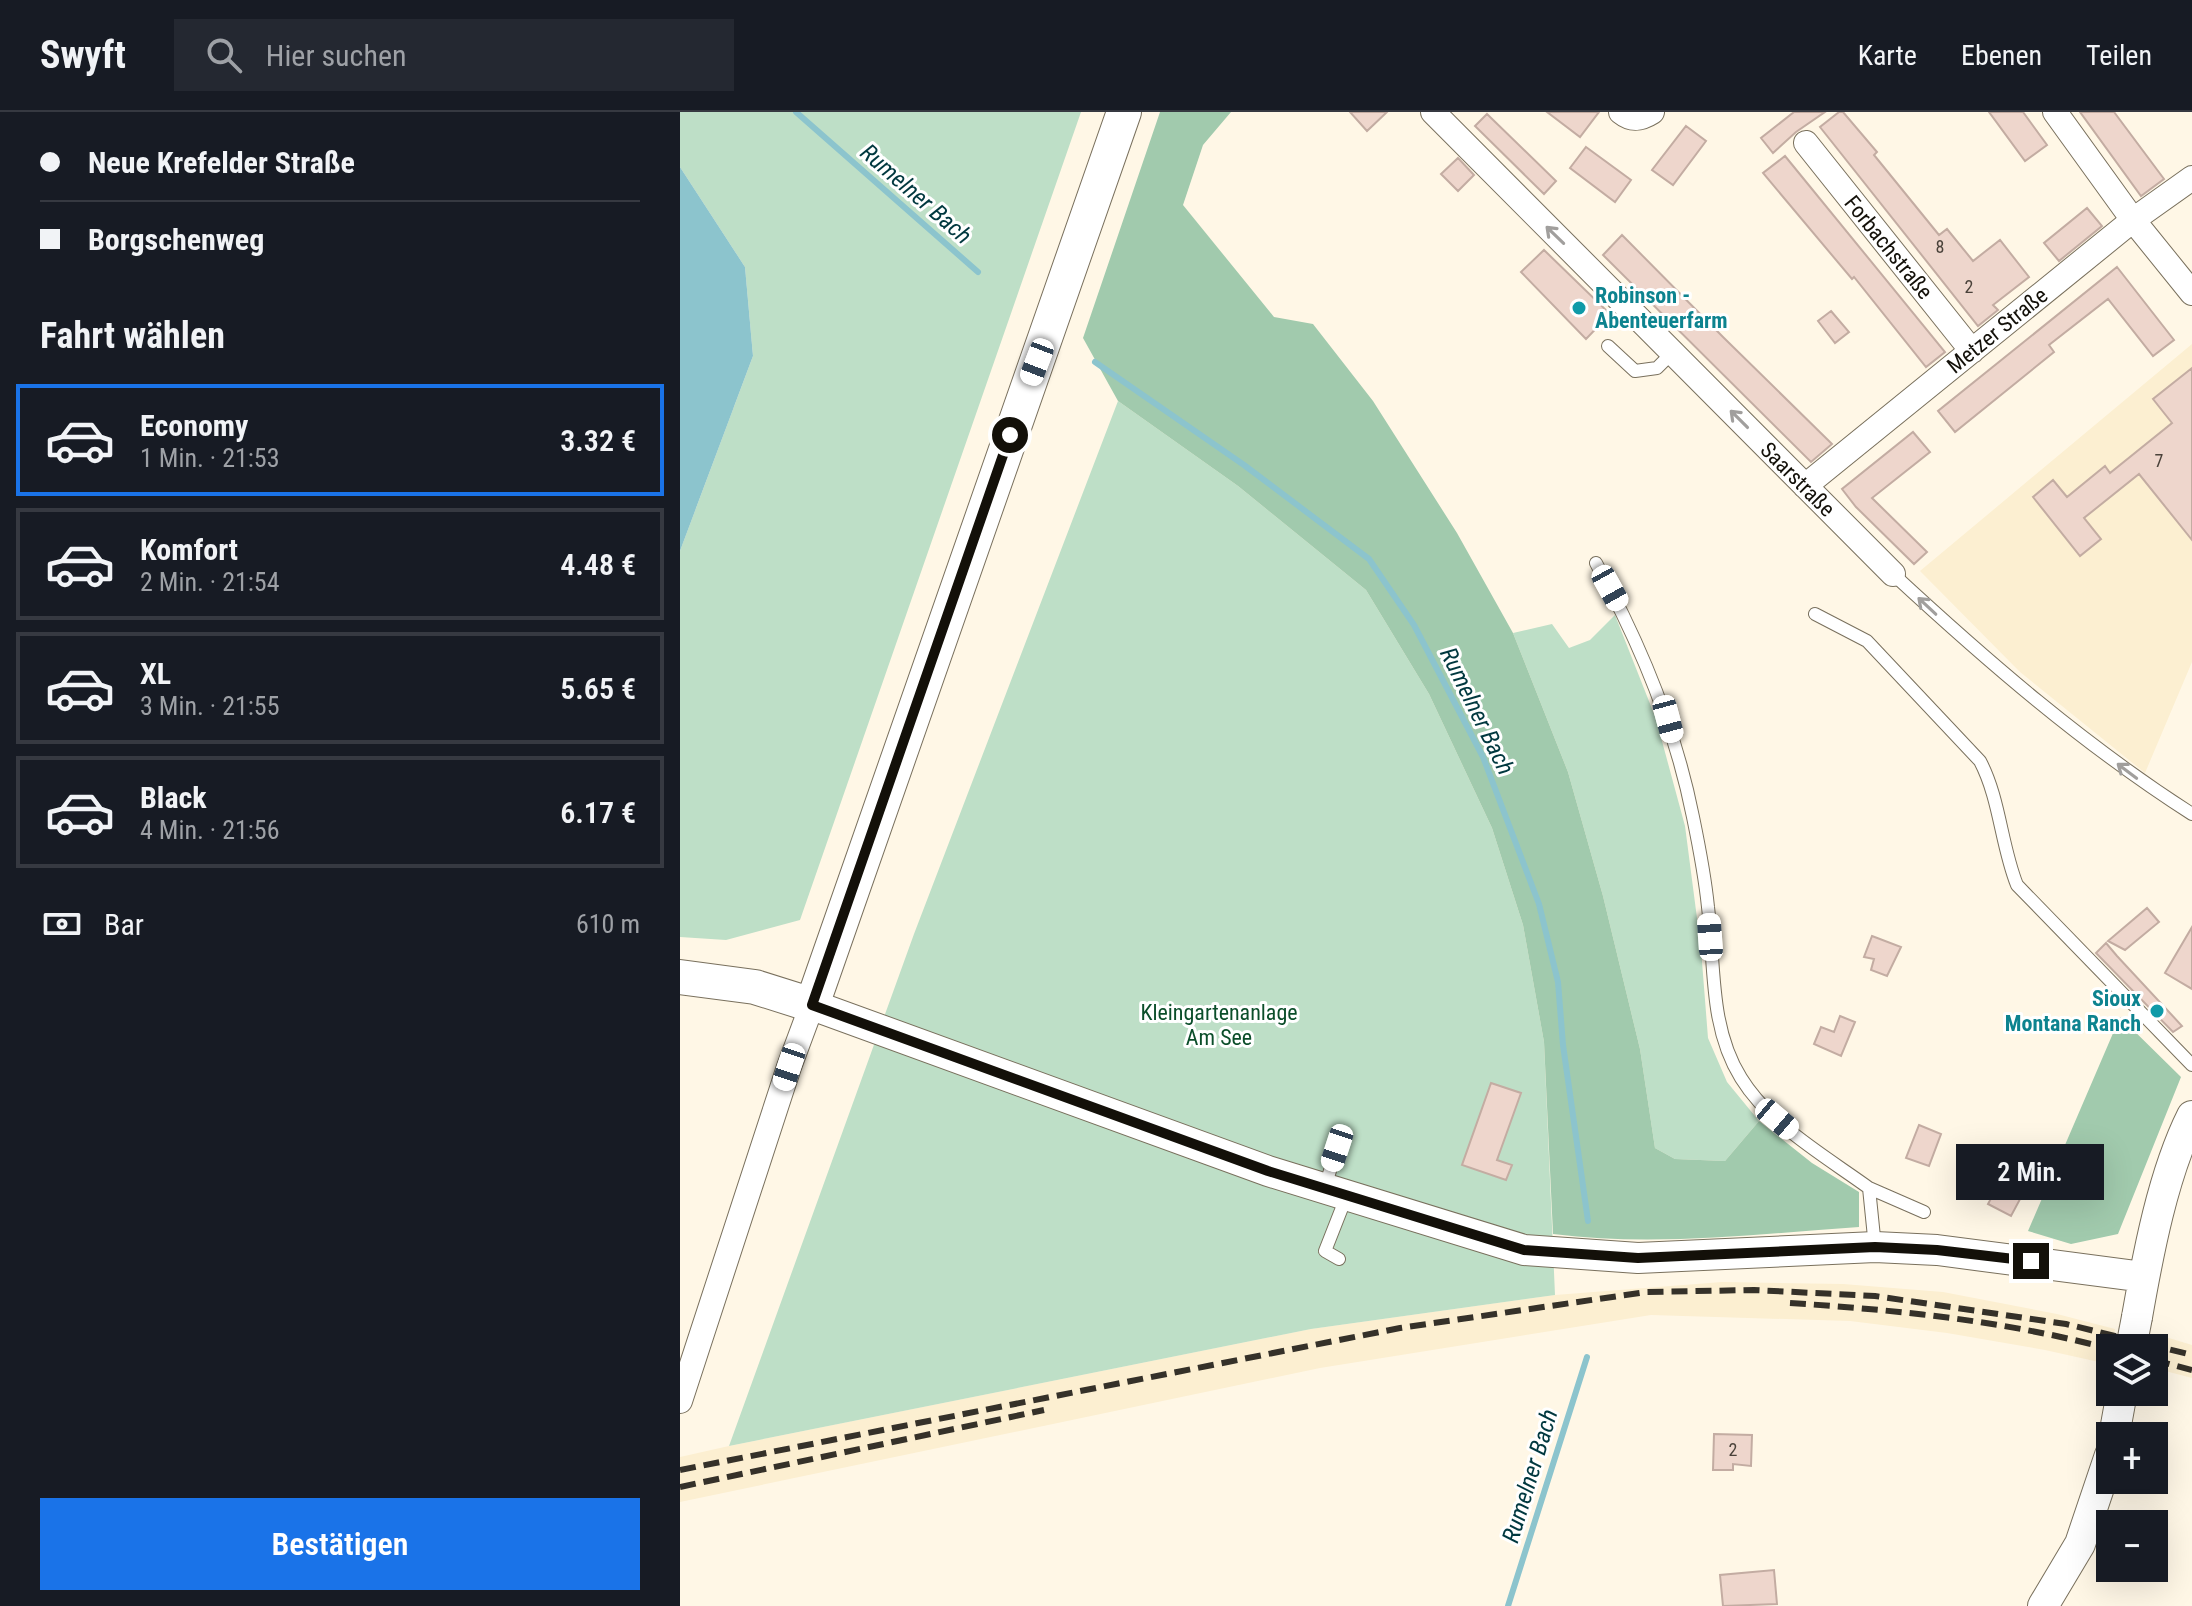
<!DOCTYPE html>
<html lang="de">
<head>
<meta charset="utf-8">
<style>
  body { margin:0; font-family:"Roboto Condensed",sans-serif; background:#242831; color:#f1f3f6; height:100vh; display:flex; flex-direction:column; font-size:30px; white-space:nowrap }
  * { box-sizing:border-box; margin:0 }
  p { font-size:26px; color:#9ea1a6 }
  .icon { flex:none; width:44px; height:44px; fill:none; stroke:currentColor; stroke-width:2; stroke-linecap:round; stroke-linejoin:round }
  .map { position:relative; flex:1; overflow:hidden }
  .drawer { display:flex; flex-direction:column; background:#171b24; width:680px }
  .drawer>* { flex:none }
  .guide { display:grid; align-content:center; height:176px; padding:0 40px; background:#171b24 }
  .fabs { position:absolute; left:1416px; top:1222px; display:grid; gap:16px }
  .fabs a { display:grid; place-items:center; width:72px; height:72px; border-radius:0px; background:#171b24; box-shadow:0 8px 32px #0002; font-size:40px }
  .end { position:absolute; width:36px; height:36px; margin:-18px; border:10px solid #131009; background:#fff; box-shadow:0 0 0 4px #fff }
  .from { border-radius:50% }
  .bubble { position:absolute; height:56px; border-radius:0px; background:#171b24; box-shadow:0 8px 32px #0002; font-size:26px; font-weight:600; line-height:56px; text-align:center }
  .car { position:absolute; width:24px; height:48px; margin:-24px -12px; border-radius:10px; box-shadow:0 0 6px 2px #0007; background:linear-gradient(#fff 24%,#345 0 40%,#fff 0 76%,#345 0 86%,#fff 0) }
  .guide b { display:flex; align-items:center; gap:28px; height:76px; font-size:30px }
  .guide b+b { border-top:2px solid #363941 }
  .guide i { width:20px; height:20px; background:#f1f3f6 }
  ul { padding:0; list-style:none }
  li { display:flex; align-items:center; gap:24px; height:112px; margin:0 16px 12px; padding:0 24px; border:4px solid #363941; border-radius:0px }
  li div { flex:1 }
  li b { display:block; font-size:30px }
  li em { font-style:normal; font-weight:600 }
  li.selected { border-color:#1a73e8 }
  li>.icon { width:72px; height:72px; stroke-width:1.5 }
  h2 { padding:0 40px; font-size:36px; line-height:96px }
  .pay { display:flex; align-items:center; gap:20px; height:88px; padding:0 40px; font-size:30px }
  .pay p { margin-inline-start:auto }
  .button { display:flex; gap:16px; margin-top:auto; padding:16px 40px }
  .button a { flex:1; height:92px; border-radius:0px; background:#1a73e8; color:#fff; font-size:32px; font-weight:600; line-height:92px; text-align:center }
  header { display:flex; align-items:center; gap:48px; box-sizing:border-box; height:112px; padding:0 40px; background:#171b24; border-bottom:2px solid #363941 }
  header strong { font-size:38px }
  nav { display:flex; gap:44px; margin-inline-start:auto; font-size:28px }
  .search { width:560px; height:72px; background:#242831; display:flex; align-items:center; gap:20px; box-sizing:border-box; padding:0 28px; border-radius:0px; color:#9ea1a6; font-size:30px }
  main { display:flex; flex:1; min-height:0 }
  .map>svg:first-child { display:block }
</style>
</head>
<body>
<header>
<strong>Swyft</strong>
<div class="search"><svg class="icon" aria-label="search" viewBox="0 0 24 24"><circle cx="10" cy="10" r="6"/><path d="M15 15l6 6"/></svg>Hier suchen</div>
<nav><a>Karte</a><a>Ebenen</a><a>Teilen</a></nav>
</header>
<main>
<section class="drawer">
<div class="guide">
<b><i class="from"></i>Neue Krefelder Straße</b>
<b><i></i>Borgschenweg</b>
</div>
<h2>Fahrt wählen</h2>
<ul>
<li class="selected"><svg class="icon" aria-label="car" viewBox="0 0 24 24"><path d="M5 17H2v-5l4-1 3-4h7l3 4 3 1v5h-3M9 17h6M6 11h13"/><circle cx="7" cy="17" r="2"/><circle cx="17" cy="17" r="2"/></svg><div><b>Economy</b><p>1 Min. · 21:53</p></div><em>3.32 €</em></li>
<li><svg class="icon" aria-label="car" viewBox="0 0 24 24"><path d="M5 17H2v-5l4-1 3-4h7l3 4 3 1v5h-3M9 17h6M6 11h13"/><circle cx="7" cy="17" r="2"/><circle cx="17" cy="17" r="2"/></svg><div><b>Komfort</b><p>2 Min. · 21:54</p></div><em>4.48 €</em></li>
<li><svg class="icon" aria-label="car" viewBox="0 0 24 24"><path d="M5 17H2v-5l4-1 3-4h7l3 4 3 1v5h-3M9 17h6M6 11h13"/><circle cx="7" cy="17" r="2"/><circle cx="17" cy="17" r="2"/></svg><div><b>XL</b><p>3 Min. · 21:55</p></div><em>5.65 €</em></li>
<li><svg class="icon" aria-label="car" viewBox="0 0 24 24"><path d="M5 17H2v-5l4-1 3-4h7l3 4 3 1v5h-3M9 17h6M6 11h13"/><circle cx="7" cy="17" r="2"/><circle cx="17" cy="17" r="2"/></svg><div><b>Black</b><p>4 Min. · 21:56</p></div><em>6.17 €</em></li>
</ul>
<div class="pay"><svg class="icon" aria-label="cash" viewBox="0 0 24 24"><path d="M3 7h18v10H3z"/><circle cx="12" cy="12" r="2"/></svg>Bar<p>610 m</p></div>
<div class="button"><a>Bestätigen</a></div>
</section>
<div class="map">
<svg width="1512" height="1494" viewBox="0 0 1512 1494">
  <rect width="100%" height="100%" fill="#fff7e6"/>
  <path fill="#fcefd1" d="M 1512,232 L 1512,550 L 1465,661 L 1340,560 L 1240,459 Z
    M 1042,1170 L 1163,1172 L 1263,1180 L 1377,1202 L 1435,1217 L 1428,1252 L 1365,1238 L 1267,1221 L 1170,1209 L 971,1203 L 640,1256 L 0,1390 L 0,1345 L 49,1334 L 631,1217 L 875,1183 Z
    M 1479,1223 L 1512,1233 L 1512,1266 L 1474,1256 Z"/>
  <path fill="#bedfc7" d="M 0,0 L 401,0 L 120,808 L 46,828 L 0,825 L 0,439 L 73,244 L 65,155 L 0,55 Z
    M 438,289 L 558,374 L 686,478 L 749,582 L 812,716 L 843,813 L 864,930 L 875,1183 L 631,1217 L 49,1334 L 234,822 Z
    M 935,503 L 976,607 L 1005,714 L 1021,837 L 1028,926 L 1047,970 L 1079,1009 L 1045,1049 L 995,1047 L 975,1036 L 960,937 L 923,784 L 888,660 L 833,521 L 872,512 L 889,536 L 910,528 Z"/>
  <path fill="#a1caad" d="M 480,0 L 551,0 L 523,33 L 503,93 L 594,205 L 633,212 L 693,289 L 777,421 L 833,521 L 888,660 L 923,784 L 960,937 L 975,1036 L 995,1047 L 1045,1049 L 1079,1009 L 1132,1051 L 1179,1080 L 1179,1115 C 1077,1122 975,1135 873,1122 L 864,930 L 843,813 L 812,716 L 749,582 L 686,478 L 558,374 L 438,289 L 403,226 Z
    M 1440,905 L 1501,965 L 1438,1122 L 1391,1132 L 1348,1119 Z"/>
  <path fill="#8cc4cd" d="M 0,55 L 65,155 L 73,244 L 0,439 Z"/>
  <g fill="none" stroke-linecap="round" stroke-linejoin="round">
    <path stroke="#8cc4cd" stroke-width="6" d="M 116,0 L 298,160
      M 415,250 L 564,353 L 689,447 L 734,513 L 803,645 L 859,792 L 878,870 L 883,933 L 908,1109
      M 828,1494 L 907,1245"/>
  </g>
  <path fill="#eed6cc" stroke="#c3aca2" stroke-width="2" d="M 670,0 L 707,0 L 687,19 Z
    M 867,0 L 919,0 L 900,25 Z
    M 1114,0 L 1145,0 L 1116,20 L 1093,41 L 1081,26 Z
    M 1159,0 L 1163,0 L 1197,40 L 1194,43 L 1259,123 L 1267,117 L 1293,149 L 1320,128 L 1349,165 L 1313,193 L 1318,198 L 1298,214 L 1140,15 Z
    M 1309,0 L 1343,0 L 1367,33 L 1345,49 Z
    M 1400,0 L 1434,0 L 1484,67 L 1461,84 Z
    M 807,2 L 876,69 L 864,82 L 795,14 Z
    M 1006,14 L 1026,29 L 993,73 L 972,58 Z
    M 906,35 L 951,68 L 935,90 L 890,56 Z
    M 1105,44 L 1265,240 L 1246,255 L 1174,165 L 1172,167 L 1083,61 Z
    M 778,46 L 794,63 L 778,79 L 761,62 Z
    M 1407,96 L 1422,114 L 1379,149 L 1364,131 Z
    M 942,123 L 1044,226 L 1152,332 L 1131,350 L 923,143 Z
    M 864,138 L 930,202 L 906,227 L 841,160 Z
    M 1437,155 L 1494,228 L 1473,244 L 1428,187 L 1369,233 L 1374,240 L 1275,320 L 1258,299 Z
    M 1151,199 L 1169,220 L 1155,231 L 1138,209 Z
    M 1512,256 L 1512,428 L 1459,362 L 1404,406 L 1421,427 L 1400,444 L 1353,385 L 1373,368 L 1387,385 L 1425,354 L 1430,361 L 1492,311 L 1473,287 Z
    M 1233,320 L 1250,340 L 1192,386 L 1247,440 L 1234,452 L 1176,395 L 1162,377 Z
    M 1467,796 L 1479,810 L 1445,838 L 1428,829 Z
    M 1512,815 L 1512,877 L 1485,861 Z
    M 1192,824 L 1221,835 L 1207,864 L 1191,858 L 1194,847 L 1184,845 Z
    M 1426,831 L 1437,844 L 1502,914 L 1493,920 L 1416,841 Z
    M 1160,904 L 1175,910 L 1161,944 L 1134,932 L 1141,915 L 1154,920 Z
    M 811,971 L 841,981 L 817,1048 L 832,1053 L 826,1068 L 782,1053 Z
    M 1239,1013 L 1261,1022 L 1249,1054 L 1226,1046 Z
    M 1323,1064 L 1346,1076 L 1331,1104 L 1308,1092 Z
    M 1034,1322 L 1072,1323 L 1071,1354 L 1053,1352 L 1053,1358 L 1033,1358 Z
    M 1094,1458 L 1097,1492 L 1043,1494 L 1040,1463 Z"/>
  <g fill="none" stroke-linecap="round" stroke-linejoin="round">
    <defs>
      <path id="service" d="M 928,234 L 955,259 L 977,256 L 992,241
        M 916,451 C 960,531 995,614 1013,705 C 1019,734 1025,765 1028,795 C 1035,852 1029,915 1061,966 C 1090,1013 1145,1044 1189,1076 L 1195,1135
        M 1213,462 C 1307,549 1404,633 1512,702
        M 1135,502 L 1187,529 L 1300,649 C 1320,687 1321,733 1337,773 L 1512,953
        M 645,1075 L 657,1036 L 656,1028
        M 1189,1076 L 1244,1100
        M 659,1147 L 645,1139 L 667,1083"/>
      <path id="minor" d="M 753,0 L 1213,462
        M 941,0 C 952,9 961,7 972,0
        M 1375,0 L 1453,108 L 1512,181
        M 1126,31 L 1292,239
        M 1125,374 L 1453,108 L 1512,66
        M 0,1289 L 109,955 L 132,893"/>
      <path id="tertiary" d="M 132,893 L 588,1059 L 844,1138 L 958,1146 L 1195,1135 L 1257,1138 L 1464,1165
        M 1457,1205 C 1468,1142 1483,1062 1512,1004
        M 1434,1324 L 1442,1280
        M 1363,1494 L 1400,1432 L 1430,1343"/>
      <path id="secondary" d="M 0,865 L 75,875 L 132,893 L 444,0"/>
    </defs>
    <use href="#service" stroke="#79705d" stroke-width="14"/>
    <use href="#minor" stroke="#79705d" stroke-width="26"/>
    <use href="#tertiary" stroke="#79705d" stroke-width="32"/>
    <use href="#secondary" stroke="#79705d" stroke-width="36"/>
    <use href="#service" stroke="#fff" stroke-width="12"/>
    <use href="#minor" stroke="#fff" stroke-width="24"/>
    <use href="#tertiary" stroke="#fff" stroke-width="30"/>
    <use href="#secondary" stroke="#fff" stroke-width="34"/>
    <path stroke="#353129" stroke-width="6" stroke-dasharray="16 8" stroke-linecap="butt" d="M 1110,1191 C 1217,1198 1327,1209 1430,1237
      M 1474,1248 L 1512,1258
      M 0,1358 L 720,1216 L 966,1180 L 1074,1178 L 1195,1184 L 1386,1212 L 1512,1243
      M 0,1375 L 364,1298"/>
    <defs>
      <path id="tertiary-bridge" d="M 1451,1236 L 1457,1205"/>
    </defs>
    <use href="#tertiary-bridge" stroke="#79705d" stroke-width="32" stroke-linecap="butt"/>
    <use href="#tertiary-bridge" stroke="#fff" stroke-width="30"/>
  </g>
  <defs><path id="oneway-shaft" d="M-6 0H5M1.5-3L5.5 0L1.5 3" fill="none" stroke-width="1.6" stroke-linecap="round" stroke-linejoin="round" transform="scale(2)"/></defs>
  <g stroke="#a19f9d">
    <use href="#oneway-shaft" transform="translate(875 123) rotate(-136)"/>
    <use href="#oneway-shaft" transform="translate(1059 307) rotate(-135)"/>
    <use href="#oneway-shaft" transform="translate(1247 494) rotate(-137)"/>
    <use href="#oneway-shaft" transform="translate(1447 659) rotate(-143)"/>
  </g>
  <g fill="none" stroke-linecap="round" stroke-linejoin="round">
    <path stroke="#131009" stroke-width="10" d="M 330,323 L 132,893 L 588,1059 L 844,1138 L 958,1146 L 1195,1135 L 1257,1138 L 1351,1149"/>
  </g>
  <g fill="#0f9aa8" stroke="#fff" stroke-width="3">
    <circle cx="899" cy="196" r="8"/>
    <circle cx="1477" cy="899" r="8"/>
  </g>
  <g text-anchor="middle" stroke-width="6" stroke-linejoin="round" paint-order="stroke">
    <g font-size="18" fill="#4a423a">
      <text x="1260" y="141">8</text>
      <text x="1289" y="181">2</text>
      <text x="1479" y="355">7</text>
      <text x="1053" y="1344">2</text>
    </g>
    <g font-size="22" fill="#131009" stroke="#fff">
      <text transform="translate(1209 135) rotate(51)" y="8">Forbachstraße</text>
      <text transform="translate(1317 218) rotate(-39)" y="8">Metzer Straße</text>
      <text transform="translate(1118 367) rotate(45)" y="8">Saarstraße</text>
    </g>
    <g font-size="22" font-weight="bold" fill="#0d838f" stroke="#fff" text-anchor="start">
      <text x="915" y="191">Robinson -<tspan x="915" dy="25">Abenteuerfarm</tspan></text>
      <text x="1461" y="894" text-anchor="end">Sioux<tspan x="1461" dy="25">Montana Ranch</tspan></text>
    </g>
    <g font-size="22" fill="#0b4e2a" stroke="#fff">
      <text x="539" y="908">Kleingartenanlage<tspan x="539" dy="25">Am See</tspan></text>
    </g>
    <g font-size="24" font-style="italic" fill="#00383f" stroke="#fff">
      <text transform="translate(236 82) rotate(41)" y="8">Rumelner Bach</text>
      <text transform="translate(797 599) rotate(64)" y="8">Rumelner Bach</text>
      <text transform="translate(850 1364) rotate(-73)" y="8">Rumelner Bach</text>
    </g>
  </g>
</svg>
<div class="fabs">
<a><svg class="icon" aria-label="layers" viewBox="0 0 24 24"><path d="M12 4l9 5-9 5-9-5zM3 14l9 5 9-5"/></svg></a>
<a>+</a>
<a>−</a>
</div>
<i class="end from" style="left:330px;top:323px"></i>
<i class="end" style="left:1351px;top:1149px"></i>
<div class="bubble" style="left:1276px;top:1032px;width:148px">2 Min.</div>
<i class="car" style="left:357px;top:250px;rotate:201deg"></i>
<i class="car" style="left:930px;top:476px;rotate:151deg"></i>
<i class="car" style="left:988px;top:607px;rotate:165deg"></i>
<i class="car" style="left:1030px;top:825px;rotate:356deg"></i>
<i class="car" style="left:109px;top:955px;rotate:198deg"></i>
<i class="car" style="left:1097px;top:1007px;rotate:130deg"></i>
<i class="car" style="left:657px;top:1036px;rotate:198deg"></i>
</div>
</main>
</body>
</html>
